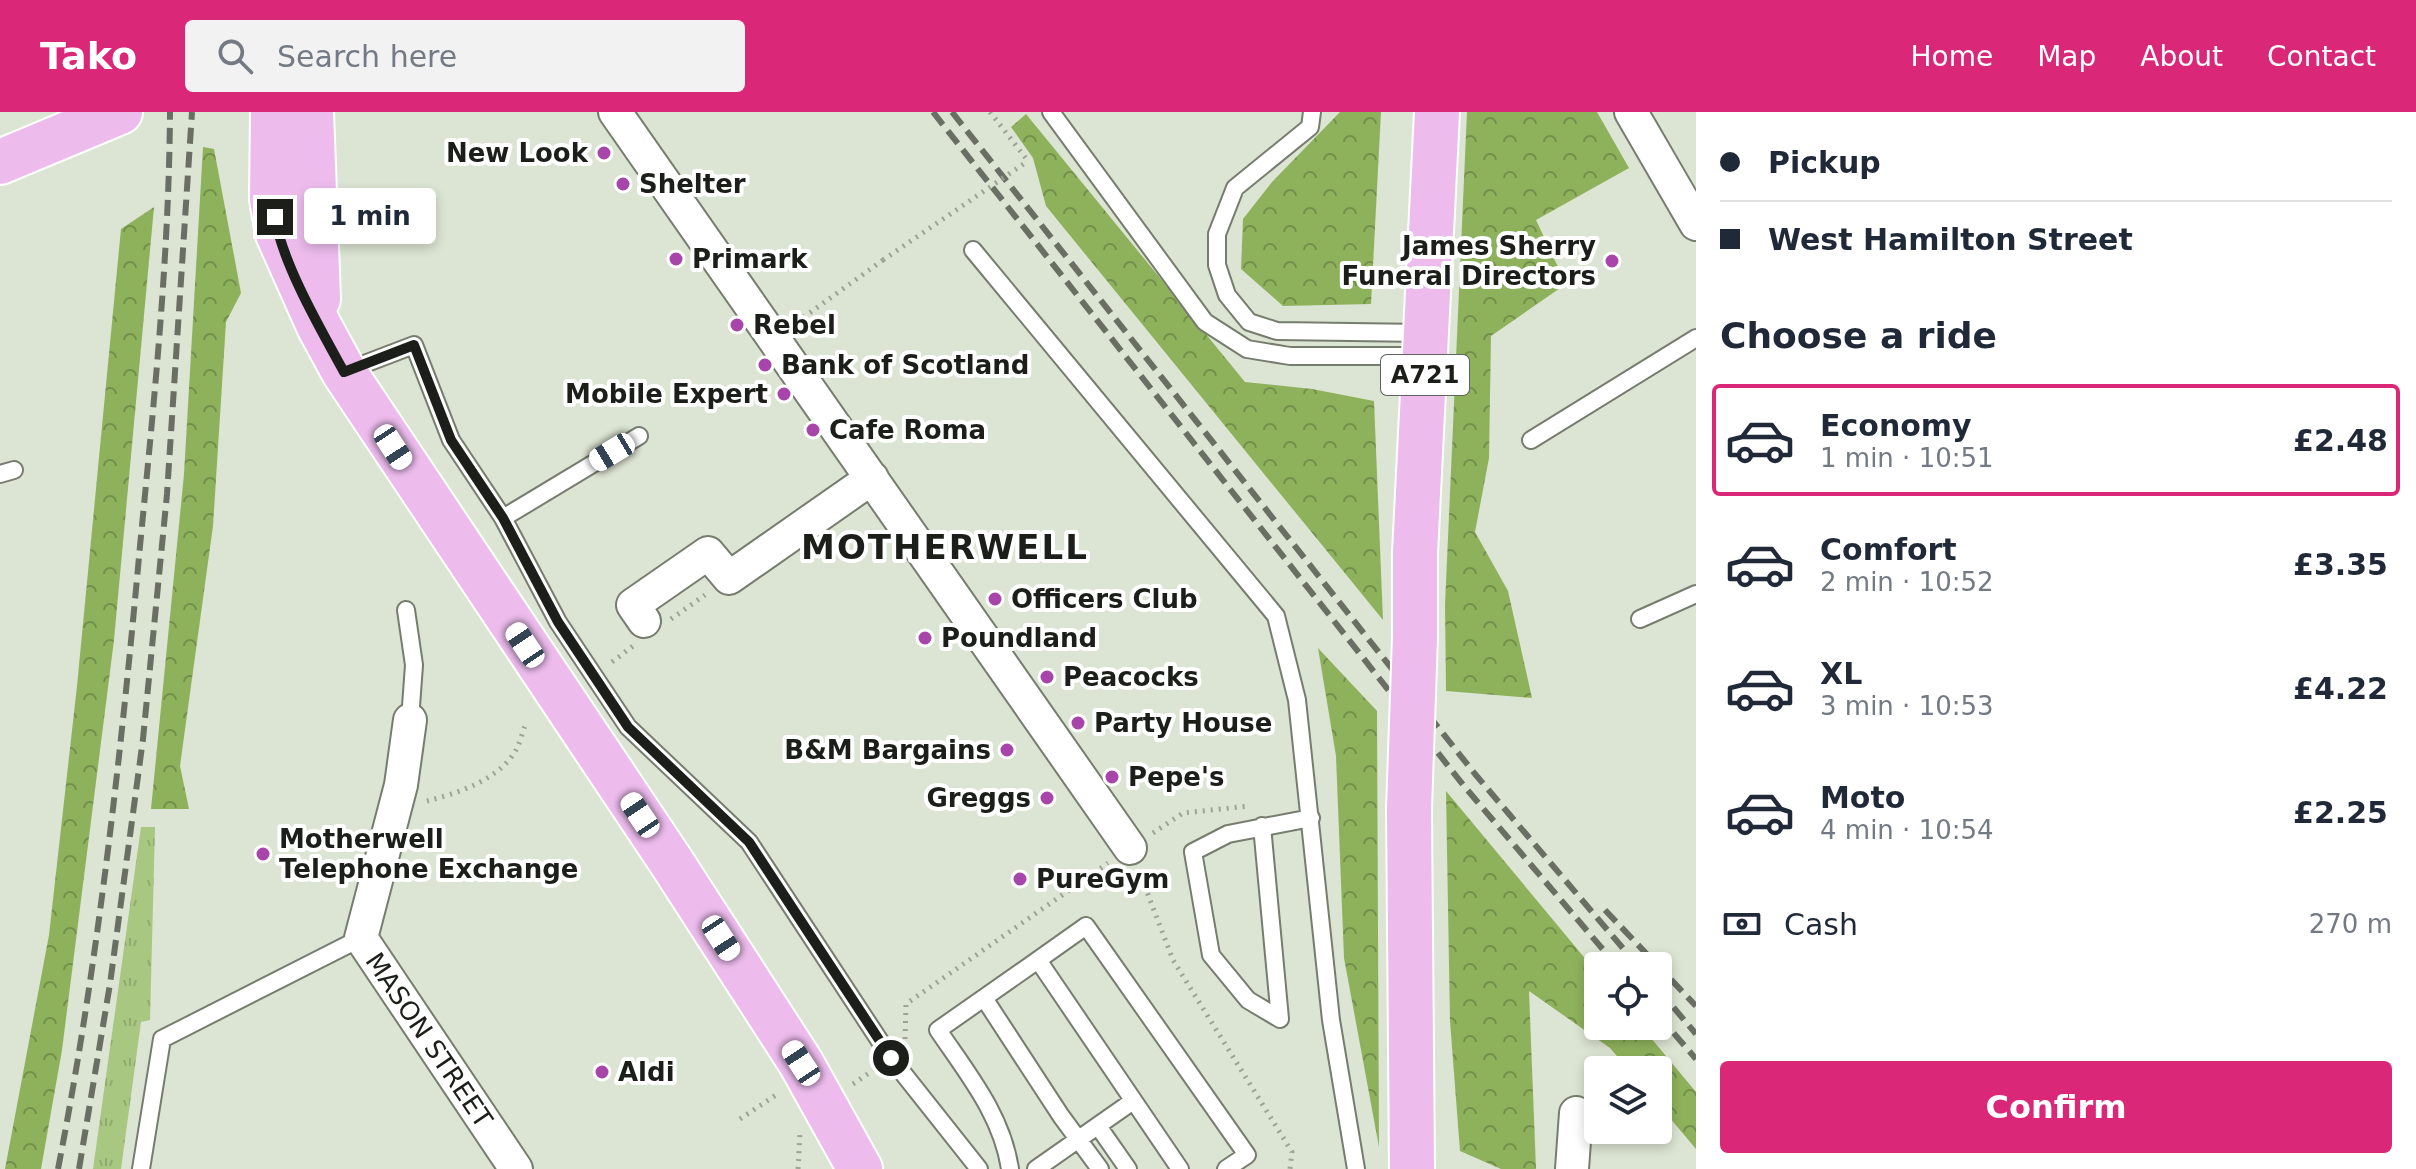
<!DOCTYPE html>
<html lang="en">
<head>
<meta charset="utf-8">
<style>
  body { margin:0; font-family:"DejaVu Sans",sans-serif; background:#f2f2f3; color:#1f2937; height:100vh; display:flex; flex-direction:column; font-size:30px; white-space:nowrap }
  * { box-sizing:border-box; margin:0 }
  p { font-size:26px; color:#747a83 }
  .icon { flex:none; width:44px; height:44px; fill:none; stroke:currentColor; stroke-width:2; stroke-linecap:round; stroke-linejoin:round }
  .map { position:relative; flex:1; overflow:hidden }
  .details { display:flex; flex-direction:column; background:#fff; width:720px }
  .details>* { flex:none }
  .top-card { display:grid; align-content:center; height:176px; padding:0 24px; background:#fff }
  .tools { position:absolute; left:1584px; top:840px; display:grid; gap:16px }
  .tools a { display:grid; place-items:center; width:88px; height:88px; border-radius:8px; background:#fff; box-shadow:0 4px 12px #0003; font-size:40px }
  .end { position:absolute; width:36px; height:36px; margin:-18px; border:10px solid #1c1f19; background:#fff; box-shadow:0 0 0 4px #fff }
  .from { border-radius:50% }
  .bubble { position:absolute; height:56px; border-radius:8px; background:#fff; box-shadow:0 4px 12px #0003; font-size:26px; font-weight:700; line-height:56px; text-align:center }
  .car { position:absolute; width:24px; height:48px; margin:-24px -12px; border-radius:10px; box-shadow:0 0 6px 2px #0007; background:linear-gradient(#fff 24%,#345 0 40%,#fff 0 76%,#345 0 86%,#fff 0) }
  .top-card b { display:flex; align-items:center; gap:28px; height:76px; font-size:30px }
  .top-card b+b { border-top:2px solid #e0e1e3 }
  .top-card i { width:20px; height:20px; background:#1f2937 }
  ul { padding:0; list-style:none }
  li { display:flex; align-items:center; gap:24px; height:112px; margin:0 16px 12px; padding:0 8px; border:4px solid transparent; border-radius:8px }
  li div { flex:1 }
  li b { display:block; font-size:30px }
  li em { font-style:normal; font-weight:700 }
  li.current { border-color:#db2777 }
  li>.icon { width:72px; height:72px; stroke-width:1.5 }
  h2 { padding:0 24px; font-size:36px; line-height:96px }
  .pay { display:flex; align-items:center; gap:20px; height:88px; padding:0 24px; font-size:30px }
  .pay p { margin-inline-start:auto }
  .cta { display:flex; gap:16px; margin-top:auto; padding:16px 24px }
  .cta a { flex:1; height:92px; border-radius:8px; background:#db2777; color:#fff; font-size:32px; font-weight:700; line-height:92px; text-align:center }
  header { display:flex; align-items:center; gap:48px; box-sizing:border-box; height:112px; padding:0 40px; background:#db2777; color:#fff }
  header strong { font-size:38px }
  nav { display:flex; gap:44px; margin-inline-start:auto; font-size:28px }
  .search { width:560px; height:72px; background:#f2f2f3; display:flex; align-items:center; gap:20px; box-sizing:border-box; padding:0 28px; border-radius:8px; color:#747a83; font-size:30px }
  main { display:flex; flex:1; min-height:0 }
  .map>svg:first-child { display:block }
</style>
</head>
<body>
<header>
<strong>Tako</strong>
<div class="search"><svg class="icon" aria-label="search" viewBox="0 0 24 24"><circle cx="10" cy="10" r="6"/><path d="M15 15l6 6"/></svg>Search here</div>
<nav><a>Home</a><a>Map</a><a>About</a><a>Contact</a></nav>
</header>
<main>
<div class="map">
<svg width="1696" height="1057" viewBox="0 0 1696 1057">
  <defs>
    <pattern id="grass-tufts" width="24" height="20" patternUnits="userSpaceOnUse" patternTransform="scale(2)"><rect width="24" height="20" fill="#a8c781"/><path d="M3 7l-1-3M5 7V3M7 7l1-3M15 17l-1-3M17 17v-4M19 17l1-3" fill="none" stroke="#90aa6f"/></pattern>
    <pattern id="forest-crowns" width="20" height="18" patternUnits="userSpaceOnUse" patternTransform="scale(2)"><rect width="20" height="18" fill="#8eb25c"/><path d="M2 6a3 3 0 1 1 6 0M12 15a3 3 0 1 1 6 0" fill="none" stroke="#73904b"/></pattern>
  </defs>
  <rect width="100%" height="100%" fill="#dce4d3"/>
  <path fill="url(#grass-tufts)" d="M 141,715 L 155,715 L 150,908 L 141,910 L 121,1057 L 93,1057 Z"/>
  <path fill="url(#forest-crowns)" d="M 1340,0 L 1381,0 L 1371,192 L 1283,194 L 1241,157 L 1243,107 L 1272,70 Z
    M 1467,0 L 1597,0 L 1629,56 L 1536,108 L 1566,172 L 1491,224 L 1489,346 L 1475,420 L 1508,479 L 1532,586 L 1446,579 L 1445,493 Z
    M 1026,2 L 1245,270 L 1312,277 L 1374,289 L 1383,508 L 1046,94 L 1033,46 L 1011,15 Z
    M 203,35 L 214,37 L 241,181 L 226,210 L 213,414 L 180,654 L 189,697 L 151,697 L 184,362 Z
    M 154,95 L 114,528 L 62,938 L 41,1057 L 5,1057 L 49,823 L 77,574 L 121,117 Z
    M 1318,536 L 1377,599 L 1379,1035 L 1344,846 L 1336,644 Z
    M 1446,679 L 1598,862 L 1598,914 L 1641,914 L 1696,980 L 1696,1037 L 1658,992 L 1658,958 L 1629,958 L 1610,936 L 1529,879 L 1536,1057 L 1501,1057 L 1460,1039 L 1450,909 Z"/>
  <g fill="none" stroke-linecap="round" stroke-linejoin="round">
    <defs>
      <path id="lane" d="M 1051,0 L 1205,210 L 1247,237 L 1290,244 L 1423,244
        M 1312,0 L 1310,15 L 1235,76 L 1217,122 L 1217,153 L 1227,183 L 1249,210 L 1277,219 L 1424,221
        M 973,138 L 1276,504 L 1297,588 L 1331,908 L 1356,1057
        M 346,259 L 414,233 L 451,328 L 503,406 L 558,510 L 628,615 L 749,730 L 891,946 L 979,1057
        M 1531,328 L 1696,226
        M 0,362 L 14,358
        M 503,406 L 639,324
        M 406,498 L 414,553 L 410,608
        M 1640,507 L 1696,482
        M 1262,714 L 1280,907
        M 1038,848 L 1086,814 L 1247,1043 L 1226,1057
        M 984,886 L 1061,1004 L 1100,1057
        M 1280,907 L 1248,888 L 1211,843 L 1193,740 L 1228,722 L 1311,706
        M 1098,1014 L 1128,1057
        M 141,1057 L 162,927 L 361,826
        M 1010,1057 C 1002,1003 967,961 938,918 L 1038,848 L 1180,1057
        M 1036,1057 L 1133,989"/>
      <path id="street" d="M 615,0 L 1130,736
        M 1631,0 L 1696,112
        M 644,509 L 633,493 L 708,441 L 729,466 L 872,366
        M 410,608 L 401,673 L 361,826 L 516,1057
        M 1572,1057 L 1576,1001"/>
      <path id="primary" d="M 273,0 L 272,87 L 278,122 L 319,214 L 344,260 L 672,751 L 801,951 L 860,1057
        M 311,0 L 318,187
        M 0,50 L 120,0
        M 1415,525 L 1415,441 L 1437,0
        M 1409,697 L 1412,1057"/>
    </defs>
    <use href="#lane" stroke="#767d6e" stroke-width="20"/>
    <use href="#street" stroke="#767d6e" stroke-width="36"/>
    <use href="#primary" stroke="#fff" stroke-width="48"/>
    <path stroke="#9ca395" stroke-width="5" stroke-dasharray="2 6" stroke-linecap="butt" d="M 990,0 L 1028,49
      M 797,210 L 883,148
      M 671,507 L 705,483
      M 612,550 L 633,534
      M 427,689 C 458,681 499,668 516,638 C 520,631 522,621 525,614
      M 1153,721 L 1183,701 L 1249,694
      M 1139,759 L 1173,848 L 1292,1040 L 1290,1057
      M 905,927 L 906,892 L 1108,751
      M 853,972 L 875,957
      M 740,1007 L 779,981
      M 798,1057 L 800,1021"/>
    <use href="#lane" stroke="#fff" stroke-width="16"/>
    <use href="#street" stroke="#fff" stroke-width="32"/>
    <use href="#primary" stroke="#edbced" stroke-width="44"/>
    <path stroke="#6a6f64" stroke-width="6" stroke-dasharray="16 8" stroke-linecap="butt" d="M 933,0 L 1464,674 L 1617,854
      M 952,0 L 1475,662 L 1638,854
      M 1605,798 L 1696,894
      M 1658,877 L 1696,922
      M 1658,903 L 1696,947
      M 58,1057 C 98,852 121,642 140,434 C 154,290 169,145 170,0
      M 79,1057 L 110,872 L 143,627 L 167,382 L 192,0"/>
    <defs>
      <path id="primary-bridge" d="M 1409,697 L 1415,525"/>
    </defs>
    <use href="#primary-bridge" stroke="#fff" stroke-width="48" stroke-linecap="butt"/>
    <path stroke="#9ca395" stroke-width="5" stroke-dasharray="2 6" stroke-linecap="butt" d="M 883,148 L 1028,49"/>
    <use href="#primary-bridge" stroke="#edbced" stroke-width="44"/>
  </g>
  <g fill="none" stroke-linecap="round" stroke-linejoin="round">
    <path stroke="#1c1f19" stroke-width="10" d="M 275,105 C 282,151 321,218 344,260 L 414,233 L 451,328 L 503,406 L 558,510 L 628,615 L 749,730 L 891,946"/>
  </g>
  <g fill="#a845aa" stroke="#fff" stroke-width="3">
    <circle cx="604" cy="41" r="8"/>
    <circle cx="623" cy="72" r="8"/>
    <circle cx="676" cy="147" r="8"/>
    <circle cx="1612" cy="149" r="8"/>
    <circle cx="737" cy="213" r="8"/>
    <circle cx="765" cy="253" r="8"/>
    <circle cx="784" cy="282" r="8"/>
    <circle cx="813" cy="318" r="8"/>
    <circle cx="995" cy="487" r="8"/>
    <circle cx="925" cy="526" r="8"/>
    <circle cx="1047" cy="565" r="8"/>
    <circle cx="1078" cy="611" r="8"/>
    <circle cx="1007" cy="638" r="8"/>
    <circle cx="1112" cy="665" r="8"/>
    <circle cx="1047" cy="686" r="8"/>
    <circle cx="263" cy="742" r="8"/>
    <circle cx="1020" cy="767" r="8"/>
    <circle cx="602" cy="960" r="8"/>
  </g>
  <g text-anchor="middle" stroke-width="8" stroke-linejoin="round" paint-order="stroke">
    <rect fill="#fff" stroke="#60625e" stroke-width="2" x="1381" y="243" width="88" height="40" rx="6"/>
    <g font-size="24" font-weight="bold" fill="#1c1f19">
      <text x="1425" y="271">A721</text>
    </g>
    <g font-size="26" font-weight="bold" fill="#1c1f19" stroke="#fff" text-anchor="start">
      <text x="588" y="50" text-anchor="end">New Look</text>
      <text x="639" y="81">Shelter</text>
      <text x="1596" y="143" text-anchor="end">James Sherry<tspan x="1596" dy="30">Funeral Directors</tspan></text>
      <text x="692" y="156">Primark</text>
      <text x="753" y="222">Rebel</text>
      <text x="781" y="262">Bank of Scotland</text>
      <text x="768" y="291" text-anchor="end">Mobile Expert</text>
      <text x="829" y="327">Cafe Roma</text>
      <text x="1011" y="496">Officers Club</text>
      <text x="941" y="535">Poundland</text>
      <text x="1063" y="574">Peacocks</text>
      <text x="1094" y="620">Party House</text>
      <text x="991" y="647" text-anchor="end">B&amp;M Bargains</text>
      <text x="1128" y="674">Pepe's</text>
      <text x="1031" y="695" text-anchor="end">Greggs</text>
      <text x="279" y="736">Motherwell<tspan x="279" dy="30">Telephone Exchange</tspan></text>
      <text x="1036" y="776">PureGym</text>
      <text x="618" y="969">Aldi</text>
    </g>
    <g font-size="26" fill="#1c1f19" stroke="#fff">
      <text transform="translate(429 928) rotate(56)" y="9">MASON STREET</text>
    </g>
    <g font-size="34" font-weight="bold" letter-spacing="2" fill="#1c1f19" stroke="#fff">
      <text x="945" y="447">MOTHERWELL</text>
    </g>
  </g>
</svg>
<div class="tools">
<a><svg class="icon" aria-label="locate" viewBox="0 0 24 24"><circle cx="12" cy="12" r="6"/><path d="M12 2v4M12 18v4M2 12h4M18 12h4"/></svg></a>
<a><svg class="icon" aria-label="layers" viewBox="0 0 24 24"><path d="M12 4l9 5-9 5-9-5zM3 14l9 5 9-5"/></svg></a>
</div>
<i class="end from" style="left:891px;top:946px"></i>
<i class="end" style="left:275px;top:105px"></i>
<div class="bubble" style="left:304px;top:76px;width:132px">1 min</div>
<i class="car" style="left:393px;top:335px;rotate:147deg"></i>
<i class="car" style="left:612px;top:340px;rotate:239deg"></i>
<i class="car" style="left:525px;top:533px;rotate:326deg"></i>
<i class="car" style="left:640px;top:703px;rotate:326deg"></i>
<i class="car" style="left:721px;top:826px;rotate:147deg"></i>
<i class="car" style="left:801px;top:951px;rotate:327deg"></i>
</div>
<section class="details">
<div class="top-card">
<b><i class="from"></i>Pickup</b>
<b><i></i>West Hamilton Street</b>
</div>
<h2>Choose a ride</h2>
<ul>
<li class="current"><svg class="icon" aria-label="car" viewBox="0 0 24 24"><path d="M5 17H2v-5l4-1 3-4h7l3 4 3 1v5h-3M9 17h6M6 11h13"/><circle cx="7" cy="17" r="2"/><circle cx="17" cy="17" r="2"/></svg><div><b>Economy</b><p>1 min · 10:51</p></div><em>£2.48</em></li>
<li><svg class="icon" aria-label="car" viewBox="0 0 24 24"><path d="M5 17H2v-5l4-1 3-4h7l3 4 3 1v5h-3M9 17h6M6 11h13"/><circle cx="7" cy="17" r="2"/><circle cx="17" cy="17" r="2"/></svg><div><b>Comfort</b><p>2 min · 10:52</p></div><em>£3.35</em></li>
<li><svg class="icon" aria-label="car" viewBox="0 0 24 24"><path d="M5 17H2v-5l4-1 3-4h7l3 4 3 1v5h-3M9 17h6M6 11h13"/><circle cx="7" cy="17" r="2"/><circle cx="17" cy="17" r="2"/></svg><div><b>XL</b><p>3 min · 10:53</p></div><em>£4.22</em></li>
<li><svg class="icon" aria-label="car" viewBox="0 0 24 24"><path d="M5 17H2v-5l4-1 3-4h7l3 4 3 1v5h-3M9 17h6M6 11h13"/><circle cx="7" cy="17" r="2"/><circle cx="17" cy="17" r="2"/></svg><div><b>Moto</b><p>4 min · 10:54</p></div><em>£2.25</em></li>
</ul>
<div class="pay"><svg class="icon" aria-label="cash" viewBox="0 0 24 24"><path d="M3 7h18v10H3z"/><circle cx="12" cy="12" r="2"/></svg>Cash<p>270 m</p></div>
<div class="cta"><a>Confirm</a></div>
</section>
</main>
</body>
</html>
